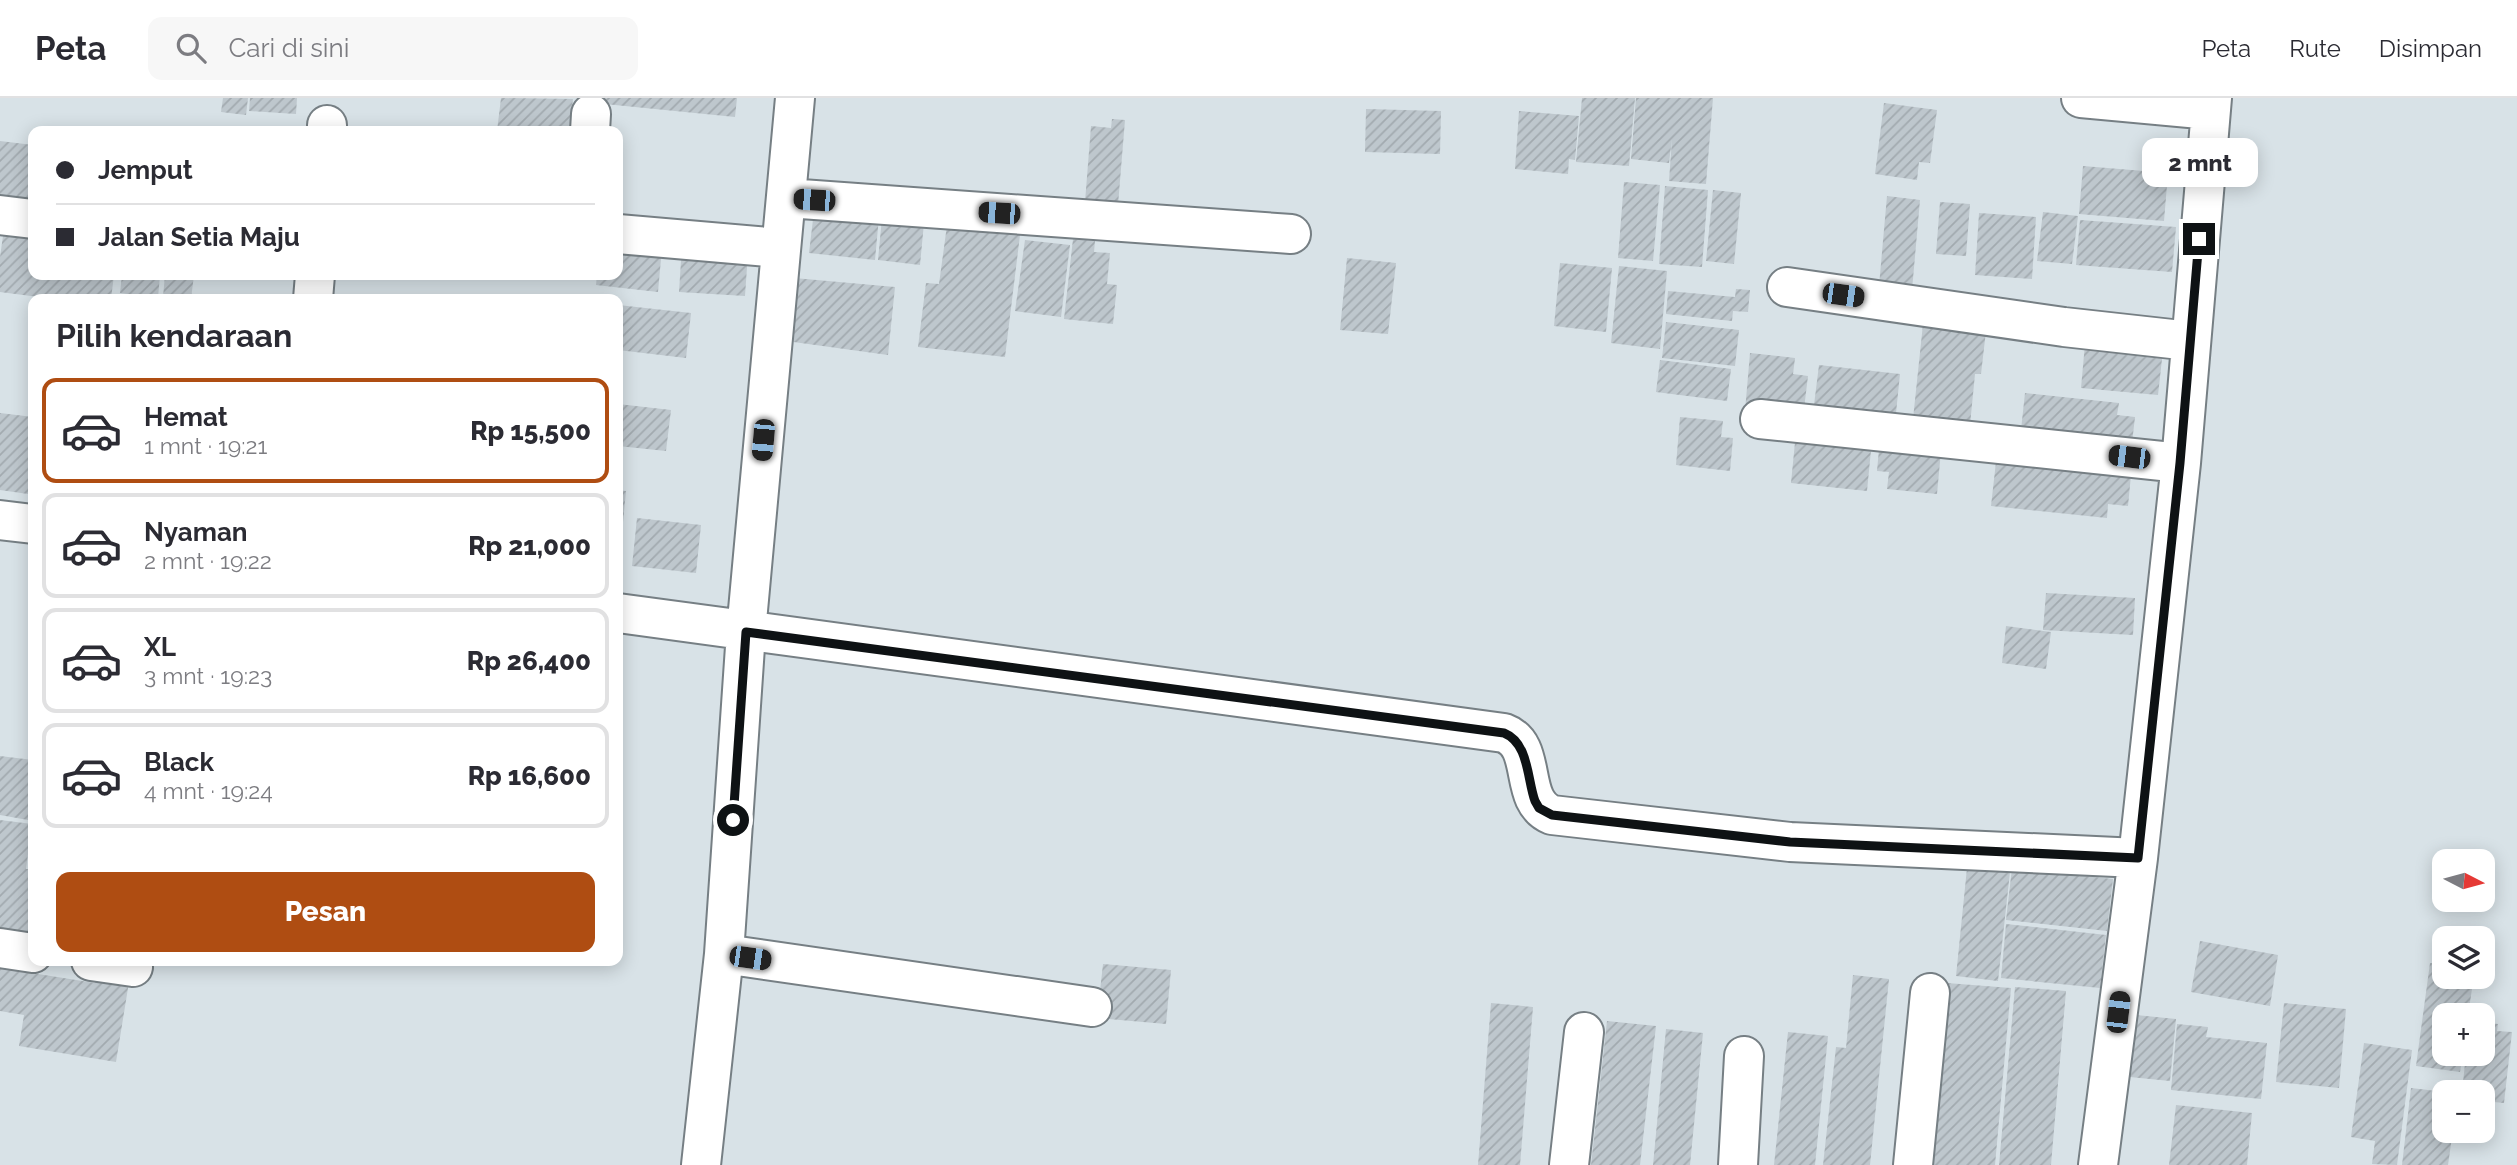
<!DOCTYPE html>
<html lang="id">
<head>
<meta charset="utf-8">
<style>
  body { margin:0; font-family:Raleway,sans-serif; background:#f7f7f7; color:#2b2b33; height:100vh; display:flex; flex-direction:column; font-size:26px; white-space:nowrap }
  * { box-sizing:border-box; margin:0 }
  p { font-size:23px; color:#7c7c81 }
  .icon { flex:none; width:38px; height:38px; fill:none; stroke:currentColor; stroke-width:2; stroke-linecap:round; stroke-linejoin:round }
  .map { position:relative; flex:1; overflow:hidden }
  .drawer { position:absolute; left:28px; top:196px; width:595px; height:672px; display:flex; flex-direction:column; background:#fff; border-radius:14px; box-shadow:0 4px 18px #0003 }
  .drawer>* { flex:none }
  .top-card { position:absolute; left:28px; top:28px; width:595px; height:154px; border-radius:14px; box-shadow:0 4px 18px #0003; display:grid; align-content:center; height:154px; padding:0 28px; background:#fff }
  .needle { width:46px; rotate:96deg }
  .fabs { position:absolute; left:2432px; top:751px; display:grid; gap:14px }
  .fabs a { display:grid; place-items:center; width:63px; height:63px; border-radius:14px; background:#fff; box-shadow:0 4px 18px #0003; font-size:35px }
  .end { position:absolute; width:32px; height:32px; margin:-16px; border:9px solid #0e1214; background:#fff; box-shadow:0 0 0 4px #fff }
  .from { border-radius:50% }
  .bubble { position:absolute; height:49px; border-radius:14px; background:#fff; box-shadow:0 4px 18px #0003; font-size:23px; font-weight:800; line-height:49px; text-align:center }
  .car { position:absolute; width:21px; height:42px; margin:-21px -10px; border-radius:9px; box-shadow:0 0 5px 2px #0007; background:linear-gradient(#222 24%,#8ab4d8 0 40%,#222 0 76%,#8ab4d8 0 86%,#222 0) }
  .top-card b { display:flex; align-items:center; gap:24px; height:66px; font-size:26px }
  .top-card b+b { border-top:2px solid #e1e1e2 }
  .top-card i { width:18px; height:18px; background:#2b2b33 }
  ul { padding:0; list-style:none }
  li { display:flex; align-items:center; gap:21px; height:105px; margin:0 14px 10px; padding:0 14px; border:4px solid #e1e1e2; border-radius:14px }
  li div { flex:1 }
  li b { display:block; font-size:26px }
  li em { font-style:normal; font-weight:800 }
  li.active { border-color:#af4d12 }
  li>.icon { width:63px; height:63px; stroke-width:1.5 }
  h2 { padding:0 28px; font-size:32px; line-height:84px }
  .primary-button { display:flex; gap:14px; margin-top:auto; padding:14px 28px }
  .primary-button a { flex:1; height:80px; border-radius:14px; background:#af4d12; color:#fff; font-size:28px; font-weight:800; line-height:80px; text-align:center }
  header { display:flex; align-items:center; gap:42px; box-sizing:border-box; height:98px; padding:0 35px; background:#fff; border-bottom:2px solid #e1e1e2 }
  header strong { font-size:33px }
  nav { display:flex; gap:38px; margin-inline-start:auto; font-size:24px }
  .search { width:490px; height:63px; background:#f7f7f7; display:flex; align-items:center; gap:18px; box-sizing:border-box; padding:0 24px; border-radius:14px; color:#7c7c81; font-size:26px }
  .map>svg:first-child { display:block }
</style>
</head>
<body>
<header>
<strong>Peta</strong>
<div class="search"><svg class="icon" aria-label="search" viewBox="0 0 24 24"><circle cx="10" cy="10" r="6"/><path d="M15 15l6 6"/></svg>Cari di sini</div>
<nav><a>Peta</a><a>Rute</a><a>Disimpan</a></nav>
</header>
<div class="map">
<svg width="2517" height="1067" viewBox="0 0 2517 1067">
  <defs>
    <pattern id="building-hatch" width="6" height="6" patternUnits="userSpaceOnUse" patternTransform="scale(1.75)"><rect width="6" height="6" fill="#bec7cd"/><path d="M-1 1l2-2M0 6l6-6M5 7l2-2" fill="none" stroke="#a2aaaf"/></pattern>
  </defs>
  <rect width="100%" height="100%" fill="#d8e2e7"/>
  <path fill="url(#building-hatch)" d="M 223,0 L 248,0 L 246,17 L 221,14 Z
    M 250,0 L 297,0 L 296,16 L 249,13 Z
    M 501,0 L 573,1 L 569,33 L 497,33 Z
    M 605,0 L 737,0 L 735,19 L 605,6 Z
    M 1582,0 L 1635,0 L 1629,68 L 1576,64 Z
    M 1636,0 L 1713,0 L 1706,86 L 1669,83 L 1672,41 L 1669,65 L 1631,61 Z
    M 1884,5 L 1937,12 L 1930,65 L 1919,64 L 1917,82 L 1875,76 Z
    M 1366,11 L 1441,13 L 1440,56 L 1365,54 Z
    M 1519,13 L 1579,18 L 1575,62 L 1569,61 L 1568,76 L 1515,71 Z
    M 1112,21 L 1125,22 L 1118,107 L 1085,104 L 1091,28 L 1111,30 Z
    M 0,43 L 33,47 L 33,115 L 0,110 Z
    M 2083,68 L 2168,75 L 2164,123 L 2079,116 Z
    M 1624,84 L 1660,87 L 1653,163 L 1618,160 Z
    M 1665,88 L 1708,92 L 1702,169 L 1659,166 Z
    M 1713,92 L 1741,95 L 1734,166 L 1706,163 Z
    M 1887,98 L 1920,102 L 1912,192 L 1879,188 Z
    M 1940,104 L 1970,106 L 1966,158 L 1936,156 Z
    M 814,113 L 879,119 L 875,162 L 809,155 Z
    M 2043,114 L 2078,118 L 2072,166 L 2037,163 Z
    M 1979,115 L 2036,119 L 2032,181 L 1975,177 Z
    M 882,120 L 924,125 L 920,167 L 878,162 Z
    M 948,120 L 1021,129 L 1005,259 L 918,249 L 926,185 L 939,186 Z
    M 2080,122 L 2176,129 L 2172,174 L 2076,167 Z
    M 5,124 L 33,128 L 33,177 L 114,177 L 111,201 L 54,201 L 0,194 L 0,159 Z
    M 1073,141 L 1095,143 L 1094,154 L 1110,155 L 1107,186 L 1117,187 L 1113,226 L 1064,221 Z
    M 1025,142 L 1070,147 L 1061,219 L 1015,213 Z
    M 618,145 L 662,150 L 658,194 L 596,187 L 597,177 L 618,177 Z
    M 682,147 L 748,155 L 745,198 L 679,194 Z
    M 1347,160 L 1396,165 L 1388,236 L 1340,232 Z
    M 1560,165 L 1612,170 L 1606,234 L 1554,228 Z
    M 1619,168 L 1667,173 L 1660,251 L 1611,245 Z
    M 122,177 L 160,177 L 158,200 L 120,195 Z
    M 165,177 L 194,177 L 191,201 L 163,199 Z
    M 783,179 L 895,189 L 888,257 L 779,242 Z
    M 1736,191 L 1750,192 L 1748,214 L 1733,213 L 1732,223 L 1666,216 L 1668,193 L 1735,199 Z
    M 618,207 L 691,215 L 686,260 L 618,252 Z
    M 1666,224 L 1739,232 L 1735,268 L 1662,260 Z
    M 1923,226 L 1986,233 L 1981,276 L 1975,276 L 1970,327 L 1913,321 Z
    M 2086,235 L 2164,243 L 2158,297 L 2081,290 Z
    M 1750,255 L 1795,260 L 1793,276 L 1808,278 L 1803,319 L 1745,313 Z
    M 1660,262 L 1731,271 L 1727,303 L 1656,294 Z
    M 1819,267 L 1900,276 L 1895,325 L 1813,315 Z
    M 2025,295 L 2119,305 L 2117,317 L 2135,319 L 2132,345 L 2020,341 Z
    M 618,306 L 671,312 L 666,353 L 618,348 Z
    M 0,315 L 33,319 L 28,396 L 0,392 Z
    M 1680,319 L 1723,323 L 1721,339 L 1733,340 L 1730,373 L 1676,367 Z
    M 1796,334 L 1872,342 L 1867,393 L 1791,385 Z
    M 1879,351 L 1941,353 L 1937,396 L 1887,391 L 1889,374 L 1877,373 Z
    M 1997,355 L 2131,377 L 2128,408 L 2108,406 L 2107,420 L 1991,408 Z
    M 618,392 L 626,393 L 620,456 L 618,456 Z
    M 637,420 L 701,427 L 696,475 L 632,468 Z
    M 2046,495 L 2135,500 L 2133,537 L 2043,532 Z
    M 2006,528 L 2051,534 L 2046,571 L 2002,565 Z
    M 0,658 L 33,662 L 28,722 L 0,717 Z
    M 0,722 L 32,726 L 26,771 L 33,771 L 28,844 L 0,841 Z
    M 1967,770 L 2010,774 L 1998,883 L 1956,878 Z
    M 2012,770 L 2113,781 L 2107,833 L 2006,822 Z
    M 2006,826 L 2106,837 L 2100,890 L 2001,880 Z
    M 2200,843 L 2278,857 L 2270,908 L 2191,894 Z
    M 2430,865 L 2445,866 L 2445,878 L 2474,878 L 2468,917 L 2445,917 L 2445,956 L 2463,956 L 2460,974 L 2416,968 Z
    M 1103,866 L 1171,872 L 1166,926 L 1097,920 Z
    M 0,870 L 95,885 L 96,878 L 129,884 L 116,964 L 19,948 L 24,917 L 0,913 Z
    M 1853,877 L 1889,881 L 1870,1067 L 1823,1067 L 1836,949 L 1846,950 Z
    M 1947,885 L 2011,890 L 1995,1067 L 1930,1067 Z
    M 2015,889 L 2066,893 L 2051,1067 L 1999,1067 Z
    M 1491,905 L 1533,909 L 1520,1067 L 1478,1067 Z
    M 2284,905 L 2346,911 L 2339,990 L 2276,984 Z
    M 2126,916 L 2176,921 L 2170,983 L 2120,978 Z
    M 1607,923 L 1656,928 L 1640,1067 L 1591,1067 Z
    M 2483,924 L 2498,926 L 2497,933 L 2512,934 L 2504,1005 L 2483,1003 L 2483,994 L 2462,994 L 2466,956 L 2483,956 Z
    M 2177,926 L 2208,929 L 2206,939 L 2267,945 L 2261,1001 L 2171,992 Z
    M 1666,931 L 1703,935 L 1690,1067 L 1653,1067 Z
    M 1788,934 L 1828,938 L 1815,1067 L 1774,1067 Z
    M 2364,945 L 2412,952 L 2397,1067 L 2372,1066 L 2375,1043 L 2351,1039 Z
    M 2411,990 L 2445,994 L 2445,1032 L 2453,1032 L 2448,1067 L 2402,1067 Z
    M 2176,1007 L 2252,1015 L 2247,1067 L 2169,1067 Z"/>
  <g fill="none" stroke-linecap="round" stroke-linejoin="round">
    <defs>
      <path id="minor" d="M 2081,0 L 2211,12
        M 327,33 L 327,27
        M 590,33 L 591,16
        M 787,100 L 1291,136
        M 0,117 L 33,121
        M 618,136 L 779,150
        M 1787,189 L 2064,229 L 2190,243
        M 313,201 L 315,177
        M 1760,321 L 2181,365
        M 0,422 L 33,426
        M 618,515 L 1504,635 C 1539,648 1517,703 1552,717 L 1790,744 L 2138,760
        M 0,850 L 33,855
        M 724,856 L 1092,909
        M 91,863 L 133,869
        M 701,1067 L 724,856 L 746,534 L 795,0
        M 1569,1067 L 1584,934
        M 1738,1067 L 1744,958
        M 1913,1067 L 1930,895
        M 2098,1067 L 2138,760 L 2181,365 L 2212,0"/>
    </defs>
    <use href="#minor" stroke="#767f84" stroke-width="42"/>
    <use href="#minor" stroke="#fff" stroke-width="38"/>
  </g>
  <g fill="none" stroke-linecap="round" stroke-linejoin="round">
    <path stroke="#0e1214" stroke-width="9" d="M 733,722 L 746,534 L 1504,635 C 1529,645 1527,681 1535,703 L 1539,710 L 1552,717 L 1790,744 L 2138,760 L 2180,365 L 2199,141"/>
  </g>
</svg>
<div class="fabs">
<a><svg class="needle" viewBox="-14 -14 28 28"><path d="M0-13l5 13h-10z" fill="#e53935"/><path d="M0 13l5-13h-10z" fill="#7c7c81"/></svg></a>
<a><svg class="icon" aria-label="layers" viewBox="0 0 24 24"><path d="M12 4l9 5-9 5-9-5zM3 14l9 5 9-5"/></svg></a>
<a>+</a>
<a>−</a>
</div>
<i class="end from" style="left:733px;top:722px"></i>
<i class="end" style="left:2199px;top:141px"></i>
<div class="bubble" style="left:2142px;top:40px;width:116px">2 mnt</div>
<i class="car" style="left:814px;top:102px;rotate:274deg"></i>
<i class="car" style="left:999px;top:115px;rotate:274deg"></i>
<i class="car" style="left:1843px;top:197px;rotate:98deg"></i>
<i class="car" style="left:763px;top:342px;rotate:185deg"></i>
<i class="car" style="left:2129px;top:359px;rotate:277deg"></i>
<i class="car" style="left:750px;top:860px;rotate:98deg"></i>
<i class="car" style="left:2118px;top:914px;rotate:7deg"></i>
<div class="top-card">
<b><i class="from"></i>Jemput</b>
<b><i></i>Jalan Setia Maju</b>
</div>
<section class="drawer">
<h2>Pilih kendaraan</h2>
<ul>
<li class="active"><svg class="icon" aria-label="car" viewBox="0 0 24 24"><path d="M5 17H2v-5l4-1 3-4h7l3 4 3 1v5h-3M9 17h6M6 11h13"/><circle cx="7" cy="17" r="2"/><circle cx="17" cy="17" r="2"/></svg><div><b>Hemat</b><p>1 mnt · 19:21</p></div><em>Rp 15,500</em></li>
<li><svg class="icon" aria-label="car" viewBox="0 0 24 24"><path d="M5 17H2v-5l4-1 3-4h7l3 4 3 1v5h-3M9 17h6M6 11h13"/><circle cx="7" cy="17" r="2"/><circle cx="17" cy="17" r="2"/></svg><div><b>Nyaman</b><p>2 mnt · 19:22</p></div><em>Rp 21,000</em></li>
<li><svg class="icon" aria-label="car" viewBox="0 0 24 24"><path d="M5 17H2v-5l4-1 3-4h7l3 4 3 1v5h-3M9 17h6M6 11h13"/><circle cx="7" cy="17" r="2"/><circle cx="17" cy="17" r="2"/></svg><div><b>XL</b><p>3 mnt · 19:23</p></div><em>Rp 26,400</em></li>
<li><svg class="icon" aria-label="car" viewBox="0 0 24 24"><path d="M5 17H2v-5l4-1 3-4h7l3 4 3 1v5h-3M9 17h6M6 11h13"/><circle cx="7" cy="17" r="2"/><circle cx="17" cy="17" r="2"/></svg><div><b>Black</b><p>4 mnt · 19:24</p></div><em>Rp 16,600</em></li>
</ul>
<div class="primary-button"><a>Pesan</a></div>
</section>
</div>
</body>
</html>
